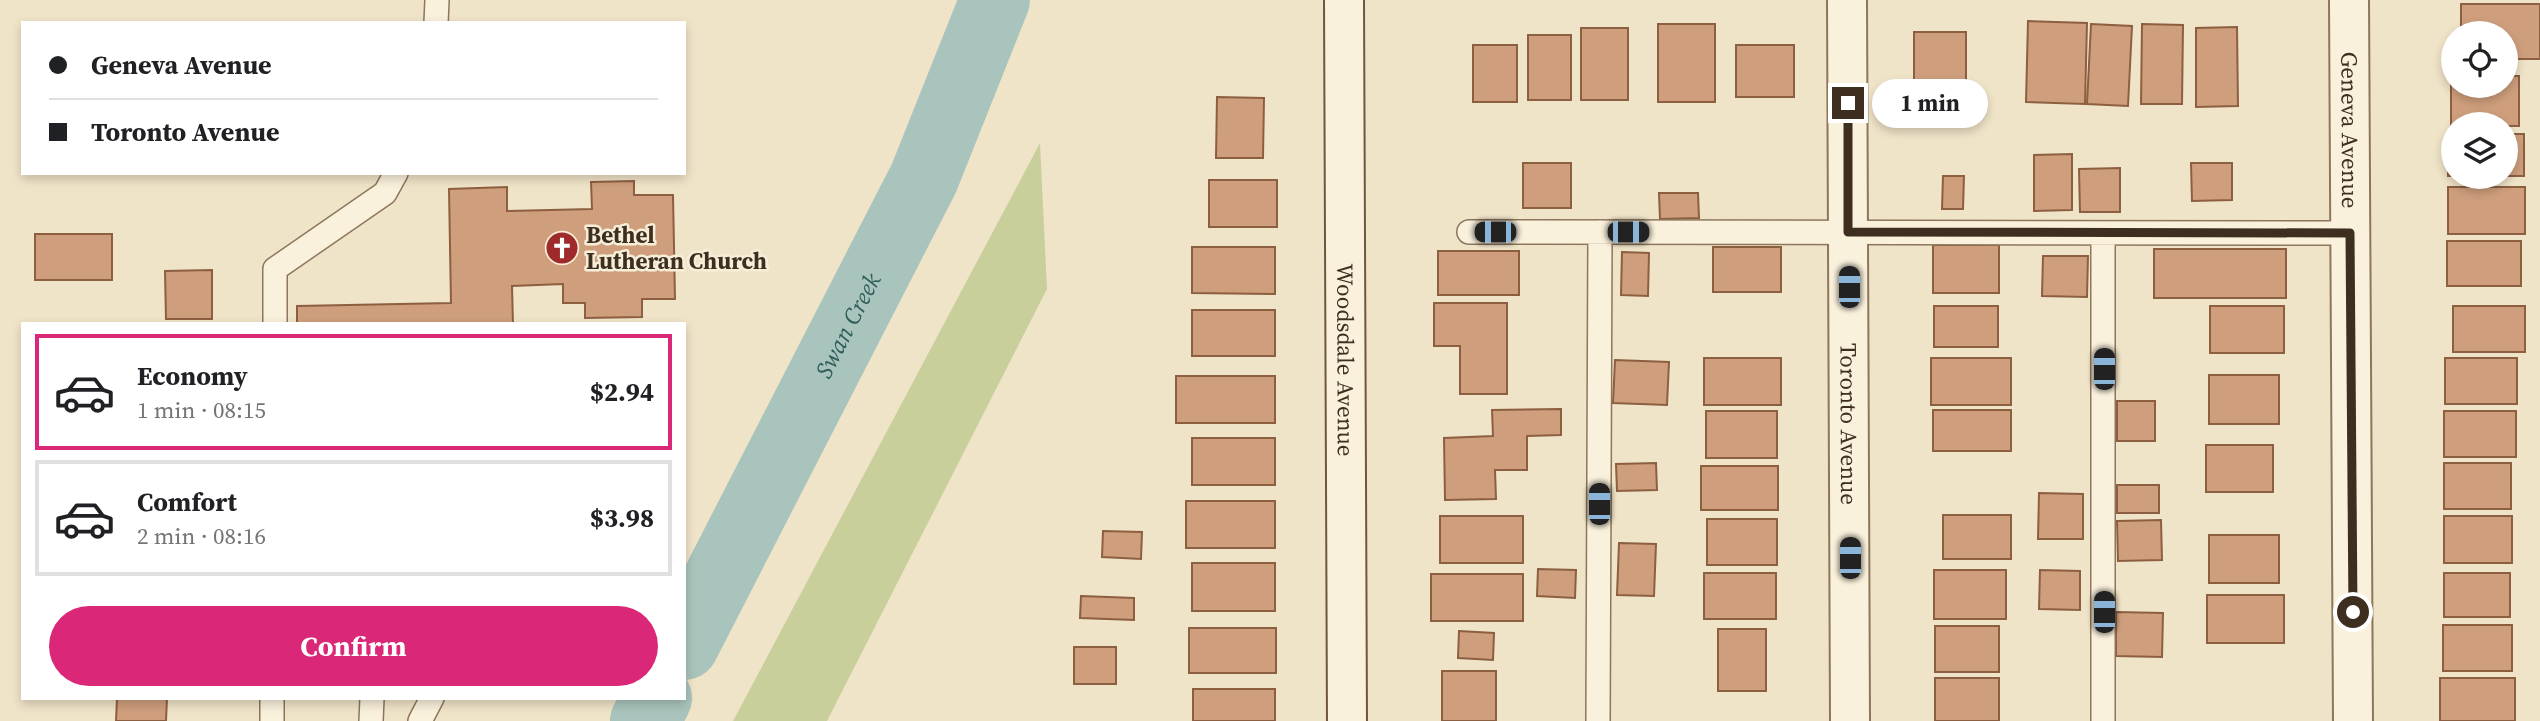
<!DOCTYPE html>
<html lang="en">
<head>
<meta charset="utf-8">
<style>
  body { margin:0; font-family:"Source Serif 4",serif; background:#f2f2f2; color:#202124; height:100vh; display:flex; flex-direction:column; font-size:26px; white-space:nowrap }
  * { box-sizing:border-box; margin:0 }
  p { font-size:23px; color:#757577 }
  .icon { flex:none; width:38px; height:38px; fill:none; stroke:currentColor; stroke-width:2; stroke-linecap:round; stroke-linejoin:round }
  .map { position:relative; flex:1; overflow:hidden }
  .side { position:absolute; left:21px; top:322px; width:665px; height:378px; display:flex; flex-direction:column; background:#fff; border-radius:0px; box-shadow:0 4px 10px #0003 }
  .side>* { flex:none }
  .banner { position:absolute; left:21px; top:21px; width:665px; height:154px; border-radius:0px; box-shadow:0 4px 10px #0003; display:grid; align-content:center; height:154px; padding:0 28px; background:#fff }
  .tools { position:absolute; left:2441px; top:21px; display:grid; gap:14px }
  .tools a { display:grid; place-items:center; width:77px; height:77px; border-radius:50%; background:#fff; box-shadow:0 4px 10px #0003; font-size:35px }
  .end { position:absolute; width:32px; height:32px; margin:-16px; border:9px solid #3d2e20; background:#fff; box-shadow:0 0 0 4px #fff }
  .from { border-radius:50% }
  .bubble { position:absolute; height:49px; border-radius:24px; background:#fff; box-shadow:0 4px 10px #0003; font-size:23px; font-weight:700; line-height:49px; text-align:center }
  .car { position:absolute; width:21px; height:42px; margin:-21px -10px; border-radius:9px; box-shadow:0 0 5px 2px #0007; background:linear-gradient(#222 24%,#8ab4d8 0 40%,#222 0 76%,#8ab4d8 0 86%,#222 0) }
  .banner b { display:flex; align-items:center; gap:24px; height:66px; font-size:26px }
  .banner b+b { border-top:2px solid #e0e0e0 }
  .banner i { width:18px; height:18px; background:#202124 }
  ul { padding:12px 0 0; list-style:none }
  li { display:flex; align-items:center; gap:21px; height:116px; margin:0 14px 10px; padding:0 14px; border:4px solid #e0e0e0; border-radius:0px }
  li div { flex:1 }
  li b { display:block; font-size:26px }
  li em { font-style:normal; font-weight:700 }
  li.on { border-color:#db2777 }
  li>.icon { width:63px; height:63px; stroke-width:1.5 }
  .button { display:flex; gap:14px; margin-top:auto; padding:14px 28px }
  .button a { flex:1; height:80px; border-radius:42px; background:#db2777; color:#fff; font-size:28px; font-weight:700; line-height:80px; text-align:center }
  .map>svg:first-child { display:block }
</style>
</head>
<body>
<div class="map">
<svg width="2540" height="721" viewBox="0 0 2540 721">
  <rect width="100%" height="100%" fill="#f0e4c8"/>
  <path fill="#c9cf9b" d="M 1040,143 L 1047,289 L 827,721 L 733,721 Z"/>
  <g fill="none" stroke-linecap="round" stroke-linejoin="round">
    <g stroke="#a9c4bc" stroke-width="70">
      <path id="s1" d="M 684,645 L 924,178 L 995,0"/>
      <path d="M 645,721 L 657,698"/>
    </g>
  </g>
  <path fill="#cf9f7d" stroke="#8d5f41" stroke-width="2" d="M 2461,4 L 2540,4 L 2540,59 L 2506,59 L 2506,33 L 2461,33 Z
    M 2028,21 L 2087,23 L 2085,104 L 2026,102 Z
    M 1658,24 L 1715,24 L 1715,102 L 1658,102 Z
    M 2091,24 L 2132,26 L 2128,106 L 2087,104 Z
    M 2142,24 L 2183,25 L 2182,104 L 2141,104 Z
    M 2237,27 L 2238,106 L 2196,107 L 2196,28 Z
    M 1581,28 L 1628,28 L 1628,100 L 1581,100 Z
    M 1914,32 L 1966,32 L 1966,105 L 1914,105 Z
    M 1528,35 L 1571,35 L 1571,100 L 1528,100 Z
    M 1473,45 L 1517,45 L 1517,102 L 1473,102 Z
    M 1736,45 L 1794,45 L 1794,97 L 1736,97 Z
    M 2451,76 L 2454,76 L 2454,86 L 2506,86 L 2506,76 L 2519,76 L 2519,126 L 2451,126 Z
    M 1217,97 L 1264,98 L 1263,158 L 1216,158 Z
    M 2448,134 L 2454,134 L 2454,176 L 2448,176 Z
    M 2506,134 L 2524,134 L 2524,176 L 2506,176 Z
    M 2072,154 L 2072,210 L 2034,211 L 2034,155 Z
    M 1523,163 L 1571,163 L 1571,208 L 1523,208 Z
    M 2191,163 L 2232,163 L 2232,200 L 2192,201 Z
    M 2120,168 L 2120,212 L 2080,212 L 2079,169 Z
    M 1943,176 L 1964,176 L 1963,209 L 1942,209 Z
    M 1209,180 L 1277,180 L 1277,227 L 1209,227 Z
    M 634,181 L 634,195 L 673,195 L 675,299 L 642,299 L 642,317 L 585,318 L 585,303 L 563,303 L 563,284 L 512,286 L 513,324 L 297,324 L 297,306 L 451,303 L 449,189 L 507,187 L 507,211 L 592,209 L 591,182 Z
    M 2448,187 L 2525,187 L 2525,234 L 2448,234 Z
    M 1659,193 L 1698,193 L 1699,218 L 1660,219 Z
    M 35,234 L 112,234 L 112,280 L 35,280 Z
    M 2447,241 L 2521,241 L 2521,286 L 2447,286 Z
    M 1933,245 L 1999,245 L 1999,293 L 1933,293 Z
    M 1192,247 L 1275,247 L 1275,294 L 1192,293 Z
    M 1713,247 L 1781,247 L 1781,292 L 1713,292 Z
    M 2154,249 L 2286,249 L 2286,298 L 2154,298 Z
    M 1438,251 L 1519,251 L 1519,295 L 1438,295 Z
    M 1622,252 L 1649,253 L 1648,296 L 1621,295 Z
    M 2043,256 L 2088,256 L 2087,297 L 2042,296 Z
    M 212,270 L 212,319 L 166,319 L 165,271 Z
    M 1434,303 L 1507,303 L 1507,394 L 1460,394 L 1460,346 L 1434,346 Z
    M 1934,306 L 1998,306 L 1998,347 L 1934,347 Z
    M 2210,306 L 2284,306 L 2284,353 L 2210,353 Z
    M 2453,306 L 2525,306 L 2525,352 L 2453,352 Z
    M 1192,310 L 1275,310 L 1275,356 L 1192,356 Z
    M 1704,358 L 1781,358 L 1781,405 L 1704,405 Z
    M 1931,358 L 2011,358 L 2011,405 L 1931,405 Z
    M 2445,358 L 2517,358 L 2517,404 L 2445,404 Z
    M 1615,360 L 1669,362 L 1667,405 L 1613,403 Z
    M 2209,375 L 2279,375 L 2279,424 L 2209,424 Z
    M 1176,376 L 1275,376 L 1275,423 L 1176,423 Z
    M 2117,401 L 2155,401 L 2155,441 L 2117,441 Z
    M 1561,409 L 1561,435 L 1527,436 L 1527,470 L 1495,470 L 1496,499 L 1445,500 L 1444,438 L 1493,436 L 1492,410 Z
    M 1933,410 L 2011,410 L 2011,451 L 1933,451 Z
    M 1706,411 L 1777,411 L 1777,458 L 1706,458 Z
    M 2444,411 L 2516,411 L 2516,457 L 2444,457 Z
    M 1192,438 L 1275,438 L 1275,485 L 1192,485 Z
    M 2206,445 L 2273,445 L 2273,492 L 2206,492 Z
    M 1656,463 L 1657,490 L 1617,491 L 1616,464 Z
    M 2444,463 L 2511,463 L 2511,509 L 2444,509 Z
    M 1701,466 L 1778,466 L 1778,510 L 1701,510 Z
    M 2117,485 L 2159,485 L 2159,513 L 2117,513 Z
    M 2039,493 L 2083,494 L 2083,539 L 2038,539 Z
    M 1186,501 L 1275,501 L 1275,548 L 1186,548 Z
    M 1943,515 L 2011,515 L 2011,559 L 1943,559 Z
    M 1440,516 L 1523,516 L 1523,563 L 1440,563 Z
    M 2444,516 L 2512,516 L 2512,563 L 2444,563 Z
    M 1707,519 L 1777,519 L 1777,565 L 1707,565 Z
    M 2161,520 L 2162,560 L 2118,561 L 2117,521 Z
    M 1103,531 L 1142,532 L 1141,559 L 1102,557 Z
    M 2209,535 L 2279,535 L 2279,583 L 2209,583 Z
    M 1619,543 L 1656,544 L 1654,596 L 1617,595 Z
    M 1192,563 L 1275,563 L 1275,611 L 1192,611 Z
    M 1538,569 L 1576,570 L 1575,598 L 1537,596 Z
    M 1934,570 L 2006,570 L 2006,619 L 1934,619 Z
    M 2040,570 L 2080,571 L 2080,610 L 2039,609 Z
    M 1704,573 L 1776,573 L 1776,619 L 1704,619 Z
    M 2444,573 L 2510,573 L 2510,617 L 2444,617 Z
    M 1431,574 L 1523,574 L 1523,621 L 1431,621 Z
    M 2207,595 L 2284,595 L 2284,643 L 2207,643 Z
    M 1081,596 L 1134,598 L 1134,620 L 1080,618 Z
    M 2116,612 L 2163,613 L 2162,657 L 2116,656 Z
    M 2443,625 L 2512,625 L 2512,671 L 2443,671 Z
    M 1935,626 L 1999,626 L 1999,672 L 1935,672 Z
    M 1189,628 L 1276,628 L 1276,673 L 1189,673 Z
    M 1718,629 L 1766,629 L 1766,691 L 1718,691 Z
    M 1459,631 L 1494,633 L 1493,660 L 1458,658 Z
    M 1074,647 L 1116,647 L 1116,684 L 1074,684 Z
    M 1442,671 L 1496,671 L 1496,721 L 1442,721 Z
    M 1935,678 L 1999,678 L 1999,721 L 1935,721 Z
    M 2440,678 L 2515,678 L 2515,721 L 2440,721 Z
    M 1193,689 L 1275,689 L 1275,721 L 1193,721 Z
    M 117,698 L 167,698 L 166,721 L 116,721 Z"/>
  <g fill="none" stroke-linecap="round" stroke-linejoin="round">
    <defs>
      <path id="lane" d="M 436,23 L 437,0
        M 1469,232 L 2350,233
        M 2103,233 L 2103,721
        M 275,324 L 275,269 L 385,193 L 396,173
        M 272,721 L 272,698
        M 371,721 L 372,698
        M 420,721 L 432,698
        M 1598,721 L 1600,232"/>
      <g id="street">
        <path id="s2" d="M 1847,0 L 1850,721"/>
        <path id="s3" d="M 2349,0 L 2353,721"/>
      </g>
      <g id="secondary">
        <path id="s4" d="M 1344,0 L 1347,721"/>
      </g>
    </defs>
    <use href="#lane" stroke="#8d765c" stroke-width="26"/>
    <use href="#street" stroke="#8d765c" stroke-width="42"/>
    <use href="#secondary" stroke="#6f573f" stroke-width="42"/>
    <use href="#lane" stroke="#faf1dc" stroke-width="23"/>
    <use href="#street" stroke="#faf1dc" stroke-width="38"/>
    <use href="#secondary" stroke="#faf1dc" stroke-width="38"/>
  </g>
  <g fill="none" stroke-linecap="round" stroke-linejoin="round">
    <path stroke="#3d2e20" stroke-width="9" d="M 1848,103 L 1848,232 L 2350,233 L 2353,612"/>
  </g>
  <defs>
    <symbol id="church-disc" viewBox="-11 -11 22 22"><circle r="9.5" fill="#9e2a2b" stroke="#f7eed8"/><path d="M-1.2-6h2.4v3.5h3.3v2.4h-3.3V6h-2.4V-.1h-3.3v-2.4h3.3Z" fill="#fff"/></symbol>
  </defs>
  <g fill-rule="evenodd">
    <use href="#church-disc" x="543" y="229" width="38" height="38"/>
  </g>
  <g text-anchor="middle" stroke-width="5" stroke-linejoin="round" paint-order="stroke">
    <g font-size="23" fill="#3d2e20" stroke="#f7eed8">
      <text dy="8" stroke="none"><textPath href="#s3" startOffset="130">Geneva Avenue</textPath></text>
      <text dy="8" stroke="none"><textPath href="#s4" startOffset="360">Woodsdale Avenue</textPath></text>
      <text dy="8" stroke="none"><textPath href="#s2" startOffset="424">Toronto Avenue</textPath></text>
    </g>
    <g font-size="23" font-weight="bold" fill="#3d2e20" stroke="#f7eed8" text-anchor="start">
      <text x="586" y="243">Bethel<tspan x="586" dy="26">Lutheran Church</tspan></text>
    </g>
    <g font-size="24" font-style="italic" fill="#2f5d5a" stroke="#f7eed8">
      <text dy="8" stroke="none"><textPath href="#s1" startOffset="359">Swan Creek</textPath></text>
    </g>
  </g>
</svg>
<div class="tools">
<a><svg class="icon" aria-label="locate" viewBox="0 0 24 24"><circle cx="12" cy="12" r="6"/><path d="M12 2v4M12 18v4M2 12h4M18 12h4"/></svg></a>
<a><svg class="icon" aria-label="layers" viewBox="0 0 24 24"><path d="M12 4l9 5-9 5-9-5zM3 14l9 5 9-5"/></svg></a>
</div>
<i class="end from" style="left:2353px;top:612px"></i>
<i class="end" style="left:1848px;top:103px"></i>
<div class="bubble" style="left:1872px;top:79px;width:116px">1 min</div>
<i class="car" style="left:1495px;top:232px;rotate:270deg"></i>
<i class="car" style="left:1628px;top:232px;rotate:90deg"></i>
<i class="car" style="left:1849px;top:287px;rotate:0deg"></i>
<i class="car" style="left:2104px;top:369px;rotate:0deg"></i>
<i class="car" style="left:1599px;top:504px;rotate:0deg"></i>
<i class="car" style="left:1850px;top:558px;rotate:0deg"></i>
<i class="car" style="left:2104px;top:612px;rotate:0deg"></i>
<div class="banner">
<b><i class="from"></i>Geneva Avenue</b>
<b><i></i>Toronto Avenue</b>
</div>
<section class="side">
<ul>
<li class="on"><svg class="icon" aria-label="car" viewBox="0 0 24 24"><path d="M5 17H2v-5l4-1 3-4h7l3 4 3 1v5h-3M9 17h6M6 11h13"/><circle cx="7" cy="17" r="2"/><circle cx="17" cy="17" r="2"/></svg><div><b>Economy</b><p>1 min · 08:15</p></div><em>$2.94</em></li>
<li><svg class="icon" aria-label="car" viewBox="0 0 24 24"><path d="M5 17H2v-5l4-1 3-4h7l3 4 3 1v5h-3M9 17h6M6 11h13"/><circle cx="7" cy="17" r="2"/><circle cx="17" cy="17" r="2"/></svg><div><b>Comfort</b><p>2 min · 08:16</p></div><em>$3.98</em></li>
</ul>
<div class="button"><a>Confirm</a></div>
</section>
</div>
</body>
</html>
